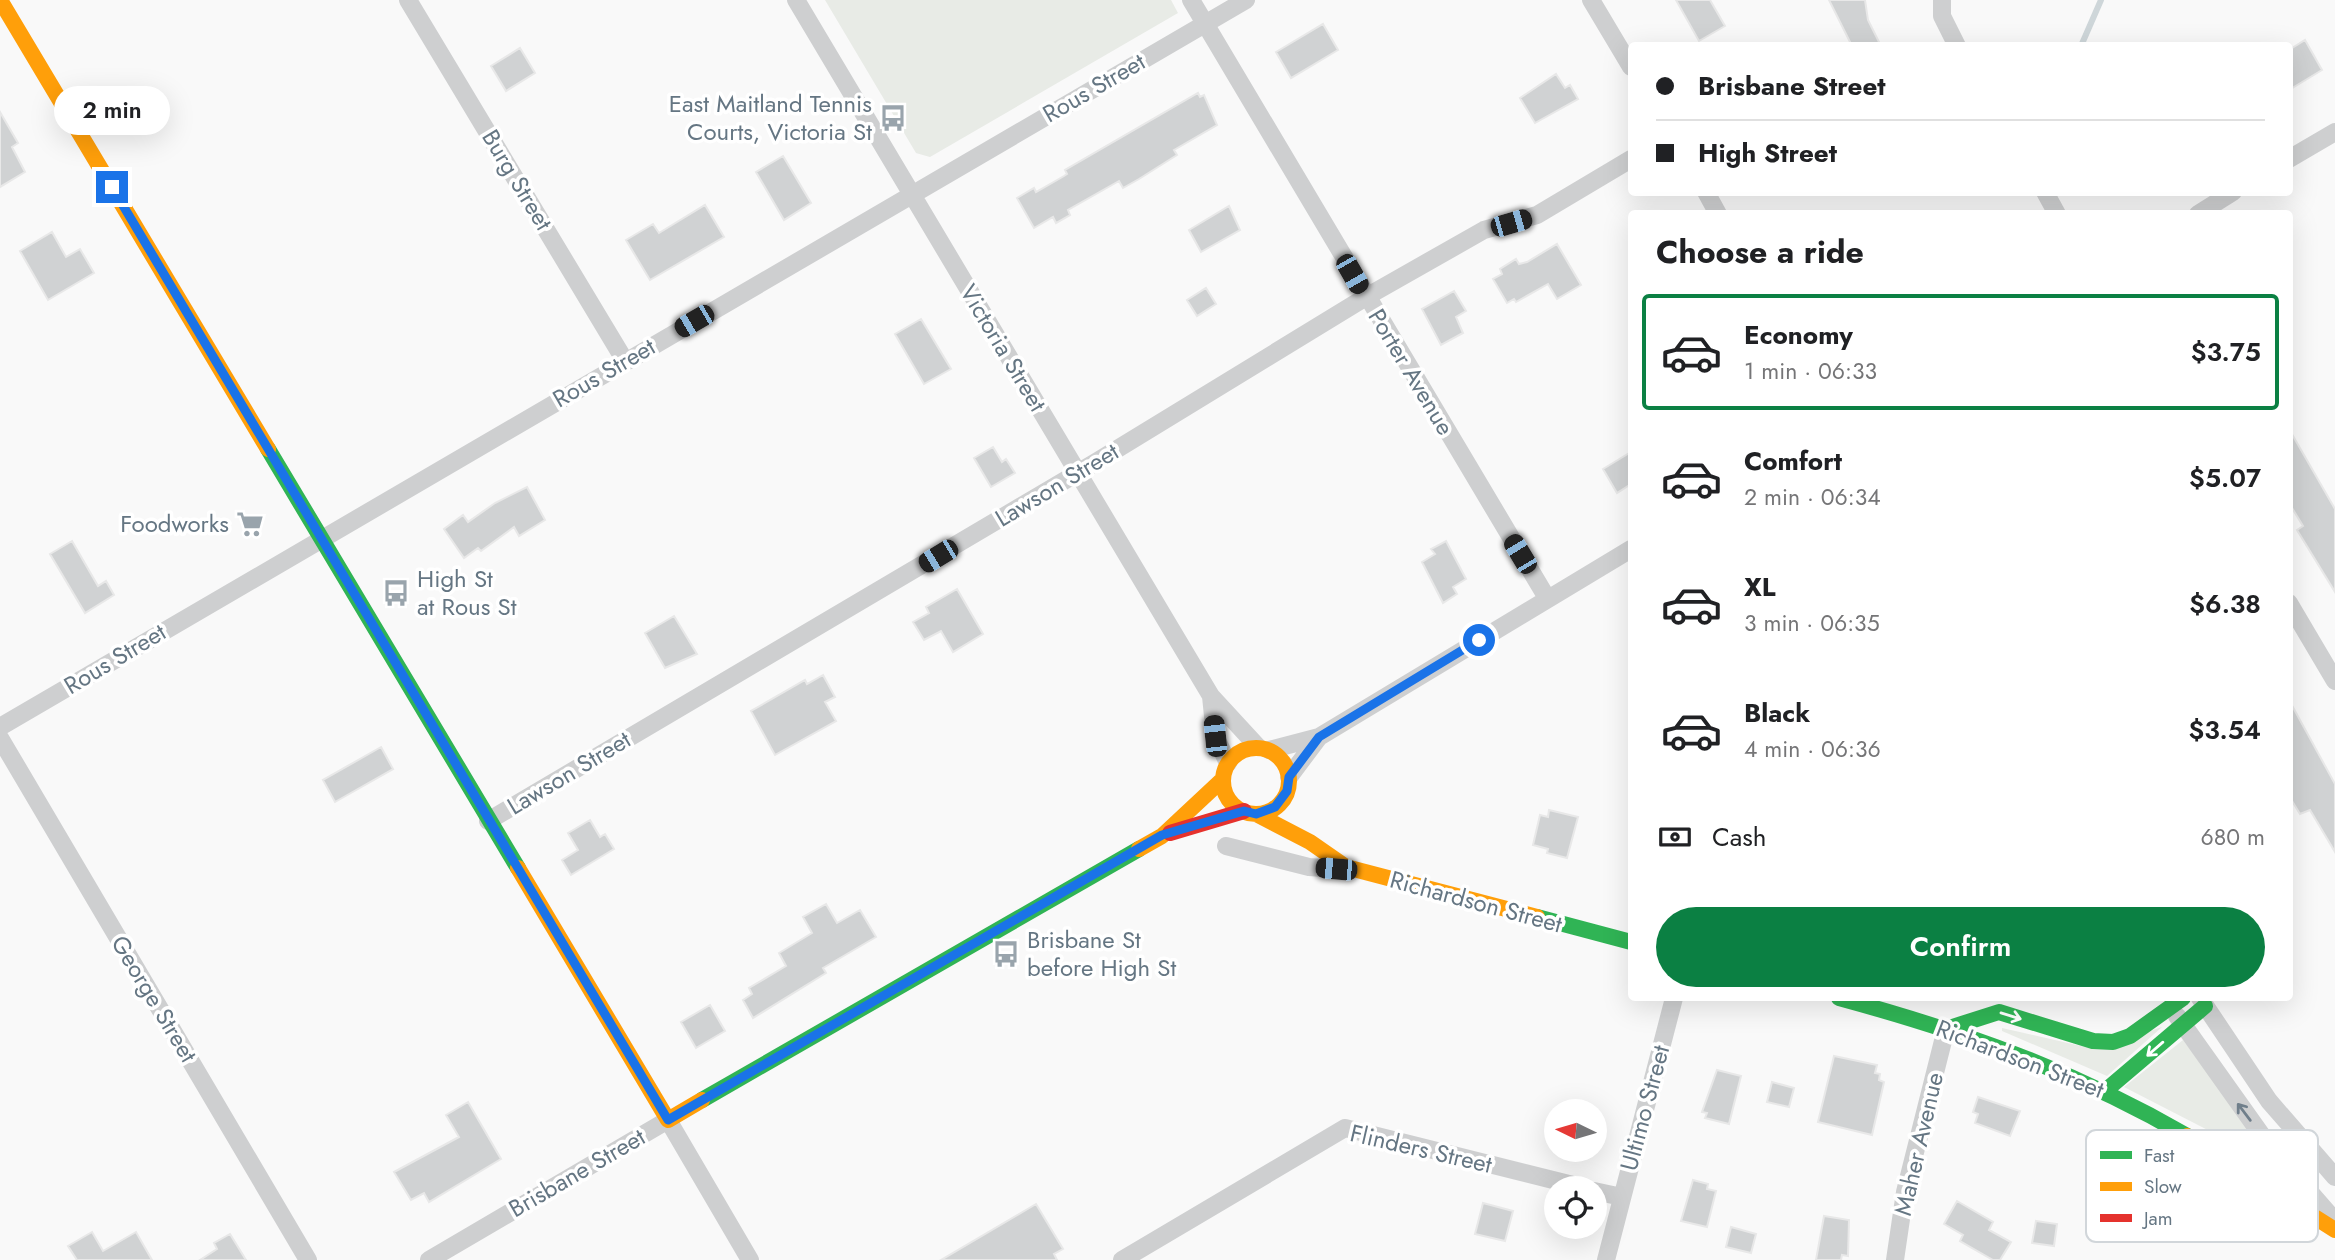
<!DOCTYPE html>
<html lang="en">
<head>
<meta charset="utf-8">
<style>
  body { margin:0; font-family:Jost,sans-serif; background:#f6f6f6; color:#202124; height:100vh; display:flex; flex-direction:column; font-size:26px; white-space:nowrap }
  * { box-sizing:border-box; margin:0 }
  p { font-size:23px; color:#757577 }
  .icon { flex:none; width:38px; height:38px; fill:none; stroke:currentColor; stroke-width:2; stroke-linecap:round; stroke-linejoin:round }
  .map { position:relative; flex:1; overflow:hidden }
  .sheet { position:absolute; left:1628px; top:210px; width:665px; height:791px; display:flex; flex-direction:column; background:#fff; border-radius:7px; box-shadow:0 7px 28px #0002 }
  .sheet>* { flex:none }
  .banner { position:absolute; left:1628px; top:42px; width:665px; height:154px; border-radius:7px; box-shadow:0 7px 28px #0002; display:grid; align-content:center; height:154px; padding:0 28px; background:#fff }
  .needle { width:46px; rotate:275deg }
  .tools { position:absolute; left:1544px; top:1099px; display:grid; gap:14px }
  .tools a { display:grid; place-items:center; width:63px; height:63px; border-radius:50%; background:#fff; box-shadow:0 7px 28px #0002; font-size:35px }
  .end { position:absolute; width:32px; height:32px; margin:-16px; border:9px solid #1a73e8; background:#fff; box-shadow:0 0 0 4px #fff }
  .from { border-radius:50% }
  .bubble { position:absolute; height:49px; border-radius:24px; background:#fff; box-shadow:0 7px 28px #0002; font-size:23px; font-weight:600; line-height:49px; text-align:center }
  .car { position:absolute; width:21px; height:42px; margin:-21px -10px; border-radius:9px; box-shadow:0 0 5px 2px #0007; background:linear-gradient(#222 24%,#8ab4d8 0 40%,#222 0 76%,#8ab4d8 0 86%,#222 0) }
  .banner b { display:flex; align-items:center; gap:24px; height:66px; font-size:26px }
  .banner b+b { border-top:2px solid #e0e0e0 }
  .banner i { width:18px; height:18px; background:#202124 }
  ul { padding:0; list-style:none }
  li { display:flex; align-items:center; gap:21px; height:116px; margin:0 14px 10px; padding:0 14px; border:4px solid transparent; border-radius:7px }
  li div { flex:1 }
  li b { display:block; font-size:26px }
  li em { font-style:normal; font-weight:600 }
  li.selected { border-color:#0b8043 }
  li>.icon { width:63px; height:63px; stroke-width:1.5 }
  h2 { padding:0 28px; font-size:32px; line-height:84px }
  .pay { display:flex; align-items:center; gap:18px; height:77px; padding:0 28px; font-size:26px }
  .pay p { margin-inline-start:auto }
  .action { display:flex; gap:14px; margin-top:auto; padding:14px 28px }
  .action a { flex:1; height:80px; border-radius:42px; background:#0b8043; color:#fff; font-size:28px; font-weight:600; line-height:80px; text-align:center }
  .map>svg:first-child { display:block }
</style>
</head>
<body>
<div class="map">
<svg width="2335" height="1260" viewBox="0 0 2335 1260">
  <rect width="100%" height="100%" fill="#f9f9f9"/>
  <path fill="#e8ebe6" d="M 825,0 L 1171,0 L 1178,13 L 930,157 L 916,153 Z
    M 2162,1027 L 2107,1076 L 2002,1031 L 2002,1028 L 2094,1049 Z
    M 2183,1040 L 2244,1121 L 2270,1162 L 2124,1087 Z"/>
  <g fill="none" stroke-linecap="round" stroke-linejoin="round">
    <path stroke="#ced6d9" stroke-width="6" d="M 2081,46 L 2101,0"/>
  </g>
  <path fill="#d0d2d3" stroke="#e8e8e8" stroke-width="2" d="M 1676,0 L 1710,0 L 1725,26 L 1699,41 Z
    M 1829,0 L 1865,0 L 1868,20 L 1881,46 L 1852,46 Z
    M 1323,24 L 1338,50 L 1291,78 L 1276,52 Z
    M 2305,40 L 2322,70 L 2289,90 L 2289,50 Z
    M 520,48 L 535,73 L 506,91 L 491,66 Z
    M 1556,74 L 1565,88 L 1570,85 L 1578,99 L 1535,123 L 1520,98 Z
    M 1198,93 L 1200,97 L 1204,95 L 1217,125 L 1174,150 L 1177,155 L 1139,179 L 1123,188 L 1119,181 L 1068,210 L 1070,215 L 1056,223 L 1053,217 L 1034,228 L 1017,198 L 1034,188 L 1036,192 L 1064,176 L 1067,174 L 1065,170 Z
    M 0,112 L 18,143 L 12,147 L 25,172 L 0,187 Z
    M 783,156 L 811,203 L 784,220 L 756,172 Z
    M 705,205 L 724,237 L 650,280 L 626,240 L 653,224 L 659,233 Z
    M 1229,206 L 1240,230 L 1201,252 L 1189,230 Z
    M 52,232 L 66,257 L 80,249 L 94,273 L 48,300 L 20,251 Z
    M 1557,244 L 1581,285 L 1557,299 L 1548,284 L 1516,302 L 1514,299 L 1507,303 L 1493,279 L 1502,274 L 1500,269 L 1516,259 L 1519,264 L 1527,262 Z
    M 1206,288 L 1216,304 L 1197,316 L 1187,300 Z
    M 1454,291 L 1466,311 L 1456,317 L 1463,333 L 1441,345 L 1422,309 Z
    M 921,319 L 951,369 L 924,384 L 895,334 Z
    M 2289,429 L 2335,509 L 2335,592 L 2297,530 L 2303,526 L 2289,503 Z
    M 993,447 L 1002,462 L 1006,459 L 1015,473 L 991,487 L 974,458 Z
    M 1631,452 L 1631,484 L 1617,493 L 1603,469 Z
    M 527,487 L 545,520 L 519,536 L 514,527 L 481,551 L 478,548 L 464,558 L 444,529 L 463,515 L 468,522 L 495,503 Z
    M 72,541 L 98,586 L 106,581 L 114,595 L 85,613 L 50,554 Z
    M 1446,541 L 1466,579 L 1453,587 L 1457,594 L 1443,603 L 1422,562 L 1435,554 L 1431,549 Z
    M 957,589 L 983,634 L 953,652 L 941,631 L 924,640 L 913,622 L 929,613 L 926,607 Z
    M 674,616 L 697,654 L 665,668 L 645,633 Z
    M 823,675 L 835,697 L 825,702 L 836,721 L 775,755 L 751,711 L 805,680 L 807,684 Z
    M 2289,700 L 2335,784 L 2335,852 L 2310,810 L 2300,814 L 2289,796 Z
    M 381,747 L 393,769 L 335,802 L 323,780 Z
    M 1549,810 L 1578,817 L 1567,858 L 1547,853 L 1548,849 L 1533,845 L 1540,815 L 1548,817 Z
    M 590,820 L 600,837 L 605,834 L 614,849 L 571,875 L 562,860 L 578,850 L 568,833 Z
    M 826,904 L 837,923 L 860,910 L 876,937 L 823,968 L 826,973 L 753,1018 L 743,1000 L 752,994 L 749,988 L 786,966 L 779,953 L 812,933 L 803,917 Z
    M 710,1005 L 725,1031 L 696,1048 L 681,1022 Z
    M 1834,1056 L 1877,1065 L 1875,1073 L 1880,1074 L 1879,1080 L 1884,1082 L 1872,1135 L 1818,1122 Z
    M 1717,1070 L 1741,1076 L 1729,1124 L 1705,1118 L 1707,1113 L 1702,1112 Z
    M 1772,1082 L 1794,1088 L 1789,1107 L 1767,1102 Z
    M 1978,1097 L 2020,1111 L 2010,1136 L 1975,1123 L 1978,1114 L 1973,1112 Z
    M 468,1102 L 501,1159 L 429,1202 L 424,1193 L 411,1200 L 394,1172 L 459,1137 L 446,1115 Z
    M 1693,1180 L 1708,1184 L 1707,1189 L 1716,1191 L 1707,1227 L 1681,1221 Z
    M 1957,1201 L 1993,1222 L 1989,1230 L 2011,1242 L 2000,1260 L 1993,1260 L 1960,1241 L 1963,1235 L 1944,1224 Z
    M 1483,1203 L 1513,1211 L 1505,1241 L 1475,1234 Z
    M 1036,1204 L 1063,1249 L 1054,1254 L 1057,1260 L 941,1260 Z
    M 1824,1216 L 1849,1220 L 1848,1256 L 1842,1255 L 1841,1260 L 1816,1260 Z
    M 2036,1221 L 2057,1224 L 2054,1246 L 2032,1243 Z
    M 1731,1227 L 1756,1234 L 1751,1253 L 1726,1247 Z
    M 92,1232 L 103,1251 L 136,1232 L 152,1260 L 77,1260 L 68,1246 Z
    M 230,1234 L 246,1260 L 200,1260 L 217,1249 L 214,1243 Z"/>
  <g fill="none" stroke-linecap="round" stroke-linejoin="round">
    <path stroke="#cecfd0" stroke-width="18" d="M 408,0 L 625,361
      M 796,0 L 1211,696 L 1258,747
      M 1191,0 L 1547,598
      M 1591,0 L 1631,67
      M 1942,0 L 1942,16 L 1957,46
      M 2289,159 L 2335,132
      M 1706,192 L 1718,214
      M 2045,192 L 2057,214
      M 2198,214 L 2233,192
      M 2289,603 L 2335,681
      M 1211,696 L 1215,736 L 1228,763
      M 0,727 L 1246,0
      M 0,738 L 308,1260
      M 1269,750 L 1319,737 L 1631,549
      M 1289,777 L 1319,737
      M 488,821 L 1096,462 L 1366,297 L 1484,230 L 1537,215 L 1631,159
      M 1226,846 L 1309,867 L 1349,870
      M 2200,998 L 2269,1101 L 2335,1177
      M 2177,1016 L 2268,1144 L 2335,1221
      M 1594,1191 L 1622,1197
      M 429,1260 L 668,1120 L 750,1260
      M 1122,1260 L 1345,1128 L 1585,1188
      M 1606,1260 L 1674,998
      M 1895,1260 L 1905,1192 L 1946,1029"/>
    <path stroke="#30b455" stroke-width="16" d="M 268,449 L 518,868
      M 1537,917 L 1631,942
      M 1839,998 C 1964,1032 2075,1071 2187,1136
      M 1946,1029 L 1999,1012 L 2093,1041 L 2113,1042 L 2130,1036 L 2183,998
      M 2105,1091 L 2205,1006
      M 702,1100 L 1139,849"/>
    <path stroke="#ff9f0a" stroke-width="16" d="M 0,0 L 268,449
      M1223 781a33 33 0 1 1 66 0a33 33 0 1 1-66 0Z
      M 1256,814 L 1310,842 L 1346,867 L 1537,917
      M 1139,849 L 1162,836 L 1223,779
      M 518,868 L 668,1120 L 702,1100
      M 2187,1136 L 2335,1230"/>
    <path stroke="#e5322d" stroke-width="16" d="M 1170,833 L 1244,811"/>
  </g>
  <defs><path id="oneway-shaft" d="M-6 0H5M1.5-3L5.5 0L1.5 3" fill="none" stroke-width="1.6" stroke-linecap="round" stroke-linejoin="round" transform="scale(1.75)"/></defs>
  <g stroke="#fff">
    <use href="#oneway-shaft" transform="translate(2011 1016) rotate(17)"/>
    <use href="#oneway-shaft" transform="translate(2155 1049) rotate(139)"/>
  </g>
  <use stroke="#707f8b" href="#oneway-shaft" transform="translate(2244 1112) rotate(-127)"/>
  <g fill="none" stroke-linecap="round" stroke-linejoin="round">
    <path stroke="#1a73e8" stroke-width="9" d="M 112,187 L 668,1120 L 1162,835 L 1244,811 L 1256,814 L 1275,807 L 1287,791 L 1289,777 L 1319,737 L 1479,640"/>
  </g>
  <defs>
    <symbol id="bus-bare" viewBox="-9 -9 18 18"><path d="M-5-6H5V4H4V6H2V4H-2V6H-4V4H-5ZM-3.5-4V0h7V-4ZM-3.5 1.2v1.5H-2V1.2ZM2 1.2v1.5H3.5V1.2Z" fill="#99a4ac" stroke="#fff" stroke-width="2.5" paint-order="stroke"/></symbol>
    <symbol id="supermarket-bare" viewBox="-9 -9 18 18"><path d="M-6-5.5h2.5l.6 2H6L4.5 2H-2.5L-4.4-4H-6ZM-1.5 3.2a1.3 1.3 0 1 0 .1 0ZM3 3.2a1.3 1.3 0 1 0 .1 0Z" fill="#99a4ac" stroke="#fff" stroke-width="2.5" paint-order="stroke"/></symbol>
  </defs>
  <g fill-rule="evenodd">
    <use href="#bus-bare" x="874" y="99" width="38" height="38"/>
    <use href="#supermarket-bare" x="231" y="505" width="38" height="38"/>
    <use href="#bus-bare" x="377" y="574" width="38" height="38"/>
    <use href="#bus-bare" x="987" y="935" width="38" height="38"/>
  </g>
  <g text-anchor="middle" stroke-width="7" stroke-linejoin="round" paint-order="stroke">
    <g font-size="24" fill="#657683" stroke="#fff">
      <text transform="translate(1094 88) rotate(-30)" y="8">Rous Street</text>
      <text transform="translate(517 180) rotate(59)" y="8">Burg Street</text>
      <text transform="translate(1003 348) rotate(59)" y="8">Victoria Street</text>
      <text transform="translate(1411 372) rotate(59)" y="8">Porter Avenue</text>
      <text transform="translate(604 373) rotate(-30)" y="8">Rous Street</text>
      <text transform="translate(1057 485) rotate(-31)" y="8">Lawson Street</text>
      <text transform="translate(115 659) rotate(-31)" y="8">Rous Street</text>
      <text transform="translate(569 773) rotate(-31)" y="8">Lawson Street</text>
      <text transform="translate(1476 902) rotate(15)" y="8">Richardson Street</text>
      <text transform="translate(154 999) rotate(59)" y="8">George Street</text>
      <text transform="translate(2020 1059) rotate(21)" y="8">Richardson Street</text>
      <text transform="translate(1645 1108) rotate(-75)" y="8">Ultimo Street</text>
      <text transform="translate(1919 1144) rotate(-77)" y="8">Maher Avenue</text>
      <text transform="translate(1421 1149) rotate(13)" y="8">Flinders Street</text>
      <text transform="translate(577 1173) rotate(-30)" y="8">Brisbane Street</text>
    </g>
    <g font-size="24" fill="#657683" stroke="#fff" text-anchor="end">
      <text x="872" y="112">East Maitland Tennis<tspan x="872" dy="28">Courts, Victoria St</tspan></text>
      <text x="229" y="532">Foodworks</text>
      <text x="417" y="587" text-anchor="start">High St<tspan x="417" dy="28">at Rous St</tspan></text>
      <text x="1027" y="948" text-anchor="start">Brisbane St<tspan x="1027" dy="28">before High St</tspan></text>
    </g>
  </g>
  <rect x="2086" y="1130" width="232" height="112" rx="10" fill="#fff" stroke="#d1d6da" stroke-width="2"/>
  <rect x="2100" y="1151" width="32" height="8" fill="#30b455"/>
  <rect x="2100" y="1182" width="32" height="9" fill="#ff9f0a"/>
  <rect x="2100" y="1214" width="32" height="8" fill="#e5322d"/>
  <g font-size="19" fill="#657683">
    <text x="2144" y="1162">Fast</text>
    <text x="2144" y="1193">Slow</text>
    <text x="2144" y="1225">Jam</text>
  </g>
</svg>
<div class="tools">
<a><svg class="needle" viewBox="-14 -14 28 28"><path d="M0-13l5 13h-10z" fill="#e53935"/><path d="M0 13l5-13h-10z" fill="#757577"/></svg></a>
<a><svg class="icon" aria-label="locate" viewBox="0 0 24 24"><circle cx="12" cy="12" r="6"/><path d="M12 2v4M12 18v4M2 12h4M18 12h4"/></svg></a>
</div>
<i class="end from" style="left:1479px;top:640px"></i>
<i class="end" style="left:112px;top:187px"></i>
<div class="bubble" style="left:54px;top:86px;width:116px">2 min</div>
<i class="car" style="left:1511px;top:223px;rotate:74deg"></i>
<i class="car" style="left:1352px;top:274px;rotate:150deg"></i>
<i class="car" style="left:694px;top:321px;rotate:240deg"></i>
<i class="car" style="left:1520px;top:554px;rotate:329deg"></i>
<i class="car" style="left:938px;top:556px;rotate:239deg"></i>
<i class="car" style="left:1215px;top:736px;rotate:354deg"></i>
<i class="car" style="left:1336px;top:869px;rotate:275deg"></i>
<div class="banner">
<b><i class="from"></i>Brisbane Street</b>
<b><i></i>High Street</b>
</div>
<section class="sheet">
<h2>Choose a ride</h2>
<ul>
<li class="selected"><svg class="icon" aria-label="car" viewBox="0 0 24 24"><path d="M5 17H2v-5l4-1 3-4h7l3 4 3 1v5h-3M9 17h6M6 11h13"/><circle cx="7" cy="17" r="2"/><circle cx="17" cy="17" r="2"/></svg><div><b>Economy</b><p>1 min · 06:33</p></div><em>$3.75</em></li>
<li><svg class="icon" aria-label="car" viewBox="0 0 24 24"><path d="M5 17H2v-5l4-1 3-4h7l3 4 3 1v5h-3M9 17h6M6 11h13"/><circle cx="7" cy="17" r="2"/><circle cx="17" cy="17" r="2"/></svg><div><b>Comfort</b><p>2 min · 06:34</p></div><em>$5.07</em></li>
<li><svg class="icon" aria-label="car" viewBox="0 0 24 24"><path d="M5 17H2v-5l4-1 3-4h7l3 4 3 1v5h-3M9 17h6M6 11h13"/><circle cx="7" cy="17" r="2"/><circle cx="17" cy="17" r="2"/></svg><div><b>XL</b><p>3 min · 06:35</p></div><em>$6.38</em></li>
<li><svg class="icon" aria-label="car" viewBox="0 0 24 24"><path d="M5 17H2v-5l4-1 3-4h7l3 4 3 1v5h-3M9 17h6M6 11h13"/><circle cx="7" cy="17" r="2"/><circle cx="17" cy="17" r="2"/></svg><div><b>Black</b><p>4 min · 06:36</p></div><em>$3.54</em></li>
</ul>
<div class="pay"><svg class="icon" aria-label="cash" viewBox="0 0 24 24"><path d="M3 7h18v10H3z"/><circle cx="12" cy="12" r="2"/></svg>Cash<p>680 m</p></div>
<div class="action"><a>Confirm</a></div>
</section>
</div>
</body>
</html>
